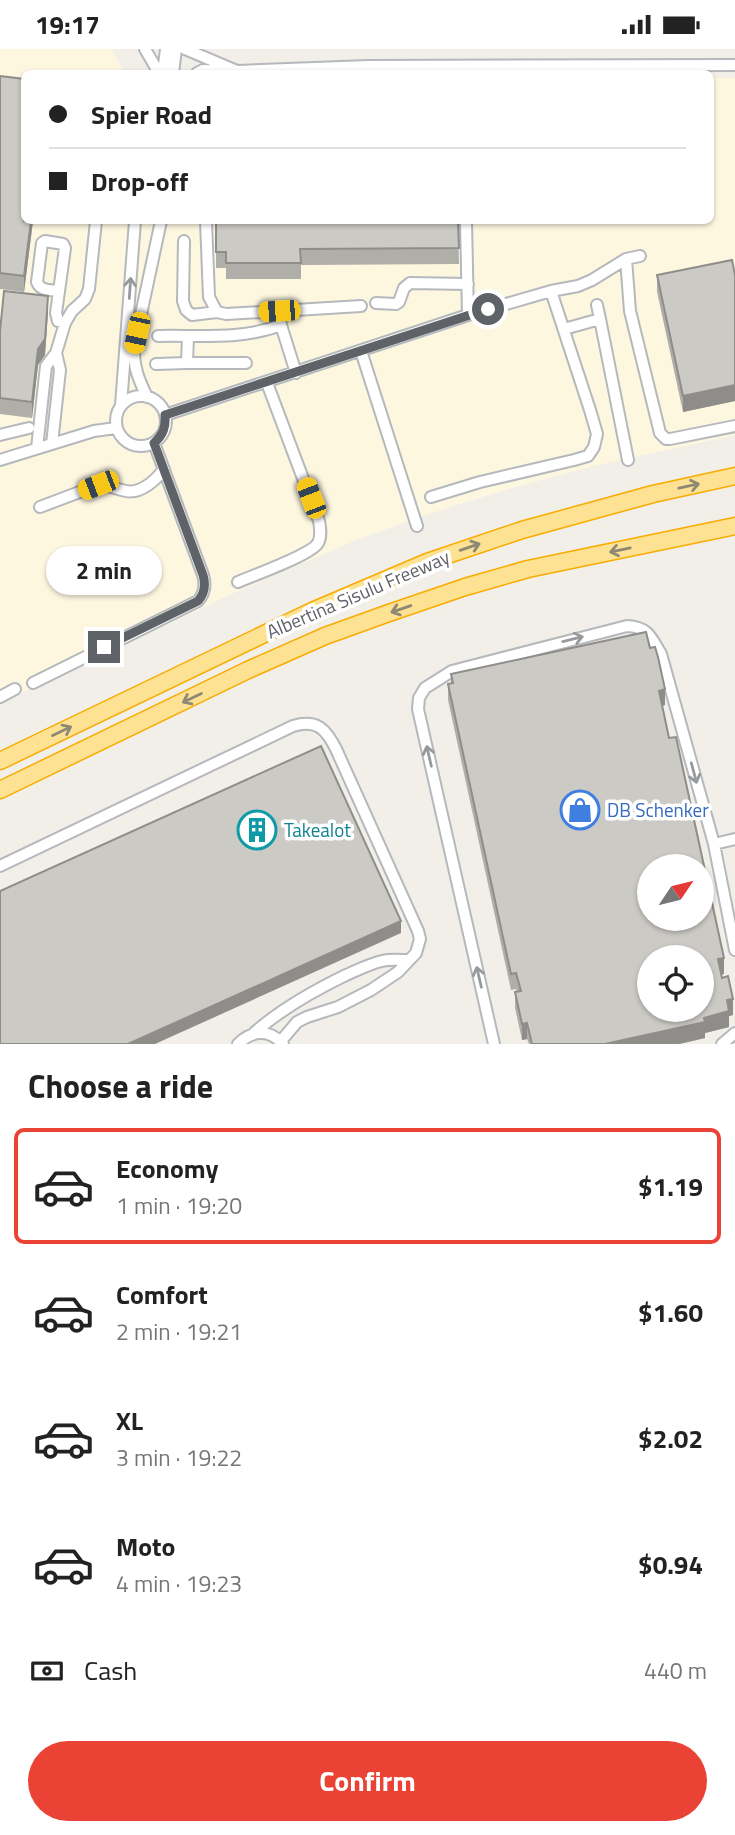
<!DOCTYPE html>
<html lang="en">
<head>
<meta charset="utf-8">
<style>
  body { margin:0; font-family:"Titillium Web",sans-serif; background:#f6f6f6; color:#222; height:100vh; display:flex; flex-direction:column; font-size:26px; white-space:nowrap }
  * { box-sizing:border-box; margin:0 }
  p { font-size:23px; color:#767676 }
  .icon { flex:none; width:38px; height:38px; fill:none; stroke:currentColor; stroke-width:2; stroke-linecap:round; stroke-linejoin:round }
  .map { position:relative; height:995px; overflow:hidden }
  .details { display:flex; flex-direction:column; background:#fff; flex:1 }
  .details>* { flex:none }
  .guide { position:absolute; left:21px; top:21px; width:693px; height:154px; border-radius:10px; box-shadow:0 2px 5px #0004; display:grid; align-content:center; height:154px; padding:0 28px; background:#fff }
  .needle { width:46px; rotate:55deg }
  .tools { position:absolute; left:637px; top:805px; display:grid; gap:14px }
  .tools a { display:grid; place-items:center; width:77px; height:77px; border-radius:50%; background:#fff; box-shadow:0 2px 5px #0004; font-size:35px }
  .end { position:absolute; width:32px; height:32px; margin:-16px; border:9px solid #5f6368; background:#fff; box-shadow:0 0 0 4px #fff }
  .from { border-radius:50% }
  .bubble { position:absolute; height:49px; border-radius:24px; background:#fff; box-shadow:0 2px 5px #0004; font-size:23px; font-weight:700; line-height:49px; text-align:center }
  .car { position:absolute; width:21px; height:42px; margin:-21px -10px; border-radius:9px; box-shadow:0 0 5px 2px #0007; background:linear-gradient(#f5c518 24%,#345 0 40%,#f5c518 0 76%,#345 0 86%,#f5c518 0) }
  .guide b { display:flex; align-items:center; gap:24px; height:66px; font-size:26px }
  .guide b+b { border-top:2px solid #e0e0e0 }
  .guide i { width:18px; height:18px; background:#222 }
  ul { padding:0; list-style:none }
  li { display:flex; align-items:center; gap:21px; height:116px; margin:0 14px 10px; padding:0 14px; border:4px solid transparent; border-radius:10px }
  li div { flex:1 }
  li b { display:block; font-size:26px }
  li em { font-style:normal; font-weight:700 }
  li.on { border-color:#ea4335 }
  li>.icon { width:63px; height:63px; stroke-width:1.5 }
  h2 { padding:0 28px; font-size:32px; line-height:84px }
  .pay { display:flex; align-items:center; gap:18px; height:77px; padding:0 28px; font-size:26px }
  .pay p { margin-inline-start:auto }
  .action { display:flex; gap:14px; margin-top:auto; padding:14px 28px }
  .action a { flex:1; height:80px; border-radius:42px; background:#ea4335; color:#fff; font-size:28px; font-weight:700; line-height:80px; text-align:center }
  .status { display:flex; justify-content:space-between; align-items:center; height:49px; padding:0 35px; background:#fff; direction:ltr }
  .status svg { height:19px; fill:currentColor }
  .map>svg:first-child { display:block }
</style>
</head>
<body>
<div class="status"><b>19:17</b><svg viewBox="0 0 49 12"><path d="M0 12V9h3v3zM5 12V6h3v6zM10 12V3h3v9zM15 12V0h3v12zM26 1h20v11H26zM47 4h2v5h-2z"/></svg></div>
<div class="map">
<svg width="735" height="995" viewBox="0 0 735 995">
  <rect width="100%" height="100%" fill="#f1efe8"/>
  <path fill="#fef7e0" d="M 0,0 L 110,0 L 112,1 L 125,24 L 24,24 L 24,172 L 710,172 L 711,29 L 735,29 L 735,386 L 593,417 L 512,439 L 441,461 L 359,490 L 236,543 L 0,654 Z"/>
  <g fill="none" stroke-linecap="round" stroke-linejoin="round">
    <defs>
      <path id="minor" d="M 145,0 L 159,24
        M 185,0 L 237,22 L 368,17 L 735,16
        M 163,24 L 166,0
        M 173,24 L 176,0
        M 197,24 L 203,21 L 230,22
        M 206,172 L 209,248 L 217,263 L 226,265 L 279,262 L 281,276 L 296,324
        M 466,172 L 468,266
        M 184,192 L 183,252 L 186,261 L 192,266 L 217,263
        M 626,210 L 630,262 L 660,384 L 666,390 L 670,390 L 735,377
        M 59,242 C 51,241 40,242 37,233 L 42,194 L 45,192 L 63,195 L 65,199 L 56,264 L 58,272 L 65,274
        M 376,254 L 396,255 L 399,253 L 404,239 L 410,234 L 468,235
        M 597,256 L 600,270
        M 279,262 L 361,257
        M 564,280 L 600,270 L 628,411
        M 158,287 C 199,286 242,291 281,276
        M 361,302 L 417,477
        M 187,314 L 246,314
        M 156,315 L 187,314 L 188,287
        M116 372a25 25 0 1 1 50 0a25 25 0 1 1-50 0Z
        M 147,348 C 139,331 133,318 134,298 L 161,172
        M 121,356 L 135,172
        M 165,366 L 468,266 L 551,242 L 578,237 L 592,231 L 626,210 L 640,207
        M 0,386 L 29,379
        M 52,395 L 60,321 L 56,304
        M 37,399 L 46,317 L 56,304 L 65,274 L 72,262 L 85,250 L 89,240 L 96,172
        M 0,411 L 94,382 L 116,379
        M 431,448 L 480,433 L 574,411 L 588,407 L 594,398 L 597,385 L 590,361 L 551,242
        M 40,458 L 98,436 C 109,436 116,440 126,442 C 141,445 156,431 164,420
        M 238,533 C 254,526 311,506 318,494 C 322,487 320,478 319,472 L 267,334
        M 33,634 L 198,552 C 205,544 206,536 203,526 L 154,394
        M 0,648 L 15,640
        M 714,795 L 735,790
        M 0,817 L 293,677 C 317,670 326,680 336,700 L 418,882 L 420,890 L 416,904 L 398,923 L 371,941 L 338,958 L 307,968 L 297,973 L 281,992
        M 254,984 C 281,960 313,942 346,926 C 358,921 369,915 382,912 C 391,910 400,911 409,911
        M 238,995 C 252,981 269,980 283,995
        M 494,995 L 418,660 L 419,649 L 425,639 L 452,622 L 627,577 C 648,578 651,588 661,605 L 714,795 L 735,901
        M 722,995 L 735,984"/>
      <path id="highway" d="M 0,712 L 312,562 L 427,513 L 522,481 L 653,445 L 735,427
        M 0,741 L 248,621 L 325,587 L 386,565 L 465,538 L 528,520 L 735,477"/>
    </defs>
    <use href="#minor" stroke="#b5b8bc" stroke-width="14"/>
    <use href="#highway" stroke="#f9ab00" stroke-width="19"/>
    <use href="#minor" stroke="#fff" stroke-width="10"/>
    <use href="#highway" stroke="#fde293" stroke-width="16"/>
  </g>
  <path fill="#afaea9" d="M 0,27 L 24,172 L 33,172 L 24,243 L 0,240 Z
    M 216,172 L 458,172 L 459,215 L 301,216 L 301,230 L 226,230 L 226,219 L 216,219 Z
    M 657,226 L 735,226 L 735,352 L 683,363 L 657,243 Z
    M 48,263 L 45,306 L 38,316 L 32,369 L 0,365 L 0,282 Z
    M 650,599 L 665,656 L 662,657 L 724,925 L 721,925 L 733,966 L 729,967 L 729,978 L 705,984 L 705,989 L 679,995 L 529,995 L 527,990 L 522,991 L 515,959 L 515,943 L 517,943 L 516,940 L 511,941 L 448,651 L 448,635 L 451,634 L 451,625 Z"/>
  <path fill="#8f8d8a" d="M 31,172 L 33,172 L 24,243 L 24,227 Z
    M 48,247 L 48,263 L 45,306 L 38,316 L 32,369 L 32,353 L 38,300 Z
    M 735,336 L 735,352 L 683,363 L 683,347 Z
    M 665,640 L 665,656 L 659,658 L 659,642 Z
    M 401,872 L 401,884 L 155,995 L 128,995 Z
    M 724,909 L 724,925 L 718,926 L 718,910 Z
    M 733,950 L 733,966 L 729,967 L 729,978 L 705,984 L 705,989 L 679,995 L 605,995 L 704,969 L 727,951 Z
    M 527,974 L 527,990 L 522,991 L 522,975 Z"/>
  <path fill="#cccac5" stroke="#8f8d8a" stroke-width="2" fill-rule="evenodd" d="M 0,27 L 24,30 L 24,172 L 31,172 L 24,227 L 0,224 Z
    M 216,172 L 458,172 L 459,199 L 300,200 L 301,214 L 226,214 L 226,203 L 216,203 Z
    M 732,211 L 735,226 L 735,336 L 683,347 L 657,226 Z
    M 4,242 L 48,247 L 45,290 L 38,300 L 32,353 L 0,349 L 0,282 Z
    M 646,583 L 650,599 L 655,598 L 658,608 L 665,640 L 659,642 L 669,689 L 676,688 L 724,909 L 718,910 L 722,929 L 728,927 L 733,950 L 727,951 L 729,962 L 704,969 L 705,973 L 605,995 L 532,995 L 527,974 L 522,975 L 515,943 L 521,942 L 516,924 L 511,925 L 448,635 L 453,634 L 451,625 ZM 649,817 L 702,817 L 702,870 L 649,870 ZM 649,908 L 702,908 L 702,961 L 649,961 Z
    M 321,697 L 401,872 L 128,995 L 0,995 L 0,842 Z"/>
  <defs><path id="oneway-shaft" d="M-6 0H5M1.5-3L5.5 0L1.5 3" fill="none" stroke-width="1.6" stroke-linecap="round" stroke-linejoin="round" transform="scale(1.75)"/></defs>
  <g stroke="#979a9d">
    <use href="#oneway-shaft" transform="translate(130 239) rotate(-86)"/>
    <use href="#oneway-shaft" transform="translate(573 590) rotate(-14)"/>
    <use href="#oneway-shaft" transform="translate(429 707) rotate(-103)"/>
    <use href="#oneway-shaft" transform="translate(694 724) rotate(75)"/>
    <use href="#oneway-shaft" transform="translate(479 928) rotate(-103)"/>
  </g>
  <g stroke="#8e8975">
    <use href="#oneway-shaft" transform="translate(689 437) rotate(-12)"/>
    <use href="#oneway-shaft" transform="translate(470 498) rotate(-19)"/>
    <use href="#oneway-shaft" transform="translate(620 501) rotate(168)"/>
    <use href="#oneway-shaft" transform="translate(401 560) rotate(161)"/>
    <use href="#oneway-shaft" transform="translate(192 649) rotate(154)"/>
    <use href="#oneway-shaft" transform="translate(62 682) rotate(-26)"/>
  </g>
  <g fill="none" stroke-linecap="round" stroke-linejoin="round">
    <path stroke="#5f6368" stroke-width="9" d="M 104,598 L 198,552 C 205,544 206,536 203,526 L 154,394 C 163,386 166,378 165,366 L 488,260"/>
  </g>
  <defs>
    <symbol id="shop-ring" viewBox="-11 -11 22 22"><circle r="9.5" fill="#fff" stroke="#3f7fe0" stroke-width="1.5"/><path d="M-5-2.5h2.3a2.7 3.5 0 0 1 5.4 0H5L5.5 6h-11ZM-1.5-2.5h3a1.5 2.3 0 0 0-3 0Z" fill="#3f7fe0"/></symbol>
    <symbol id="building-ring" viewBox="-11 -11 22 22"><circle r="9.5" fill="#fff" stroke="#0f9aa8" stroke-width="1.5"/><path d="M-4-6H4V6H1V3H-1V6H-4ZM-2.5-4.3h1.7v1.8h-1.7ZM.8-4.3h1.7v1.8H.8ZM-2.5-1h1.7V.8h-1.7ZM.8-1h1.7V.8H.8Z" fill="#0f9aa8"/></symbol>
  </defs>
  <g fill-rule="evenodd">
    <use href="#shop-ring" x="558" y="739" width="44" height="44"/>
    <use href="#building-ring" x="235" y="759" width="44" height="44"/>
  </g>
  <g text-anchor="middle" stroke-width="7" stroke-linejoin="round" paint-order="stroke">
    <g font-size="19" fill="#5f6368" stroke="#fff">
      <text transform="translate(358 545) rotate(-23)" y="7">Albertina Sisulu Freeway</text>
    </g>
    <g font-size="19" fill="#366cbe" stroke="#fff" text-anchor="start">
      <text x="607" y="768">DB Schenker</text>
    </g>
    <g font-size="19" fill="#0d838f" stroke="#fff" text-anchor="start">
      <text x="284" y="788">Takealot</text>
    </g>
  </g>
</svg>
<div class="tools">
<a><svg class="needle" viewBox="-14 -14 28 28"><path d="M0-13l5 13h-10z" fill="#e53935"/><path d="M0 13l5-13h-10z" fill="#767676"/></svg></a>
<a><svg class="icon" aria-label="locate" viewBox="0 0 24 24"><circle cx="12" cy="12" r="6"/><path d="M12 2v4M12 18v4M2 12h4M18 12h4"/></svg></a>
</div>
<i class="end from" style="left:488px;top:260px"></i>
<i class="end" style="left:104px;top:598px"></i>
<div class="bubble" style="left:46px;top:497px;width:116px">2 min</div>
<i class="car" style="left:279px;top:262px;rotate:267deg"></i>
<i class="car" style="left:137px;top:284px;rotate:192deg"></i>
<i class="car" style="left:98px;top:436px;rotate:249deg"></i>
<i class="car" style="left:311px;top:449px;rotate:339deg"></i>
<div class="guide">
<b><i class="from"></i>Spier Road</b>
<b><i></i>Drop-off</b>
</div>
</div>
<section class="details">
<h2>Choose a ride</h2>
<ul>
<li class="on"><svg class="icon" aria-label="car" viewBox="0 0 24 24"><path d="M5 17H2v-5l4-1 3-4h7l3 4 3 1v5h-3M9 17h6M6 11h13"/><circle cx="7" cy="17" r="2"/><circle cx="17" cy="17" r="2"/></svg><div><b>Economy</b><p>1 min · 19:20</p></div><em>$1.19</em></li>
<li><svg class="icon" aria-label="car" viewBox="0 0 24 24"><path d="M5 17H2v-5l4-1 3-4h7l3 4 3 1v5h-3M9 17h6M6 11h13"/><circle cx="7" cy="17" r="2"/><circle cx="17" cy="17" r="2"/></svg><div><b>Comfort</b><p>2 min · 19:21</p></div><em>$1.60</em></li>
<li><svg class="icon" aria-label="car" viewBox="0 0 24 24"><path d="M5 17H2v-5l4-1 3-4h7l3 4 3 1v5h-3M9 17h6M6 11h13"/><circle cx="7" cy="17" r="2"/><circle cx="17" cy="17" r="2"/></svg><div><b>XL</b><p>3 min · 19:22</p></div><em>$2.02</em></li>
<li><svg class="icon" aria-label="car" viewBox="0 0 24 24"><path d="M5 17H2v-5l4-1 3-4h7l3 4 3 1v5h-3M9 17h6M6 11h13"/><circle cx="7" cy="17" r="2"/><circle cx="17" cy="17" r="2"/></svg><div><b>Moto</b><p>4 min · 19:23</p></div><em>$0.94</em></li>
</ul>
<div class="pay"><svg class="icon" aria-label="cash" viewBox="0 0 24 24"><path d="M3 7h18v10H3z"/><circle cx="12" cy="12" r="2"/></svg>Cash<p>440 m</p></div>
<div class="action"><a>Confirm</a></div>
</section>
</body>
</html>
